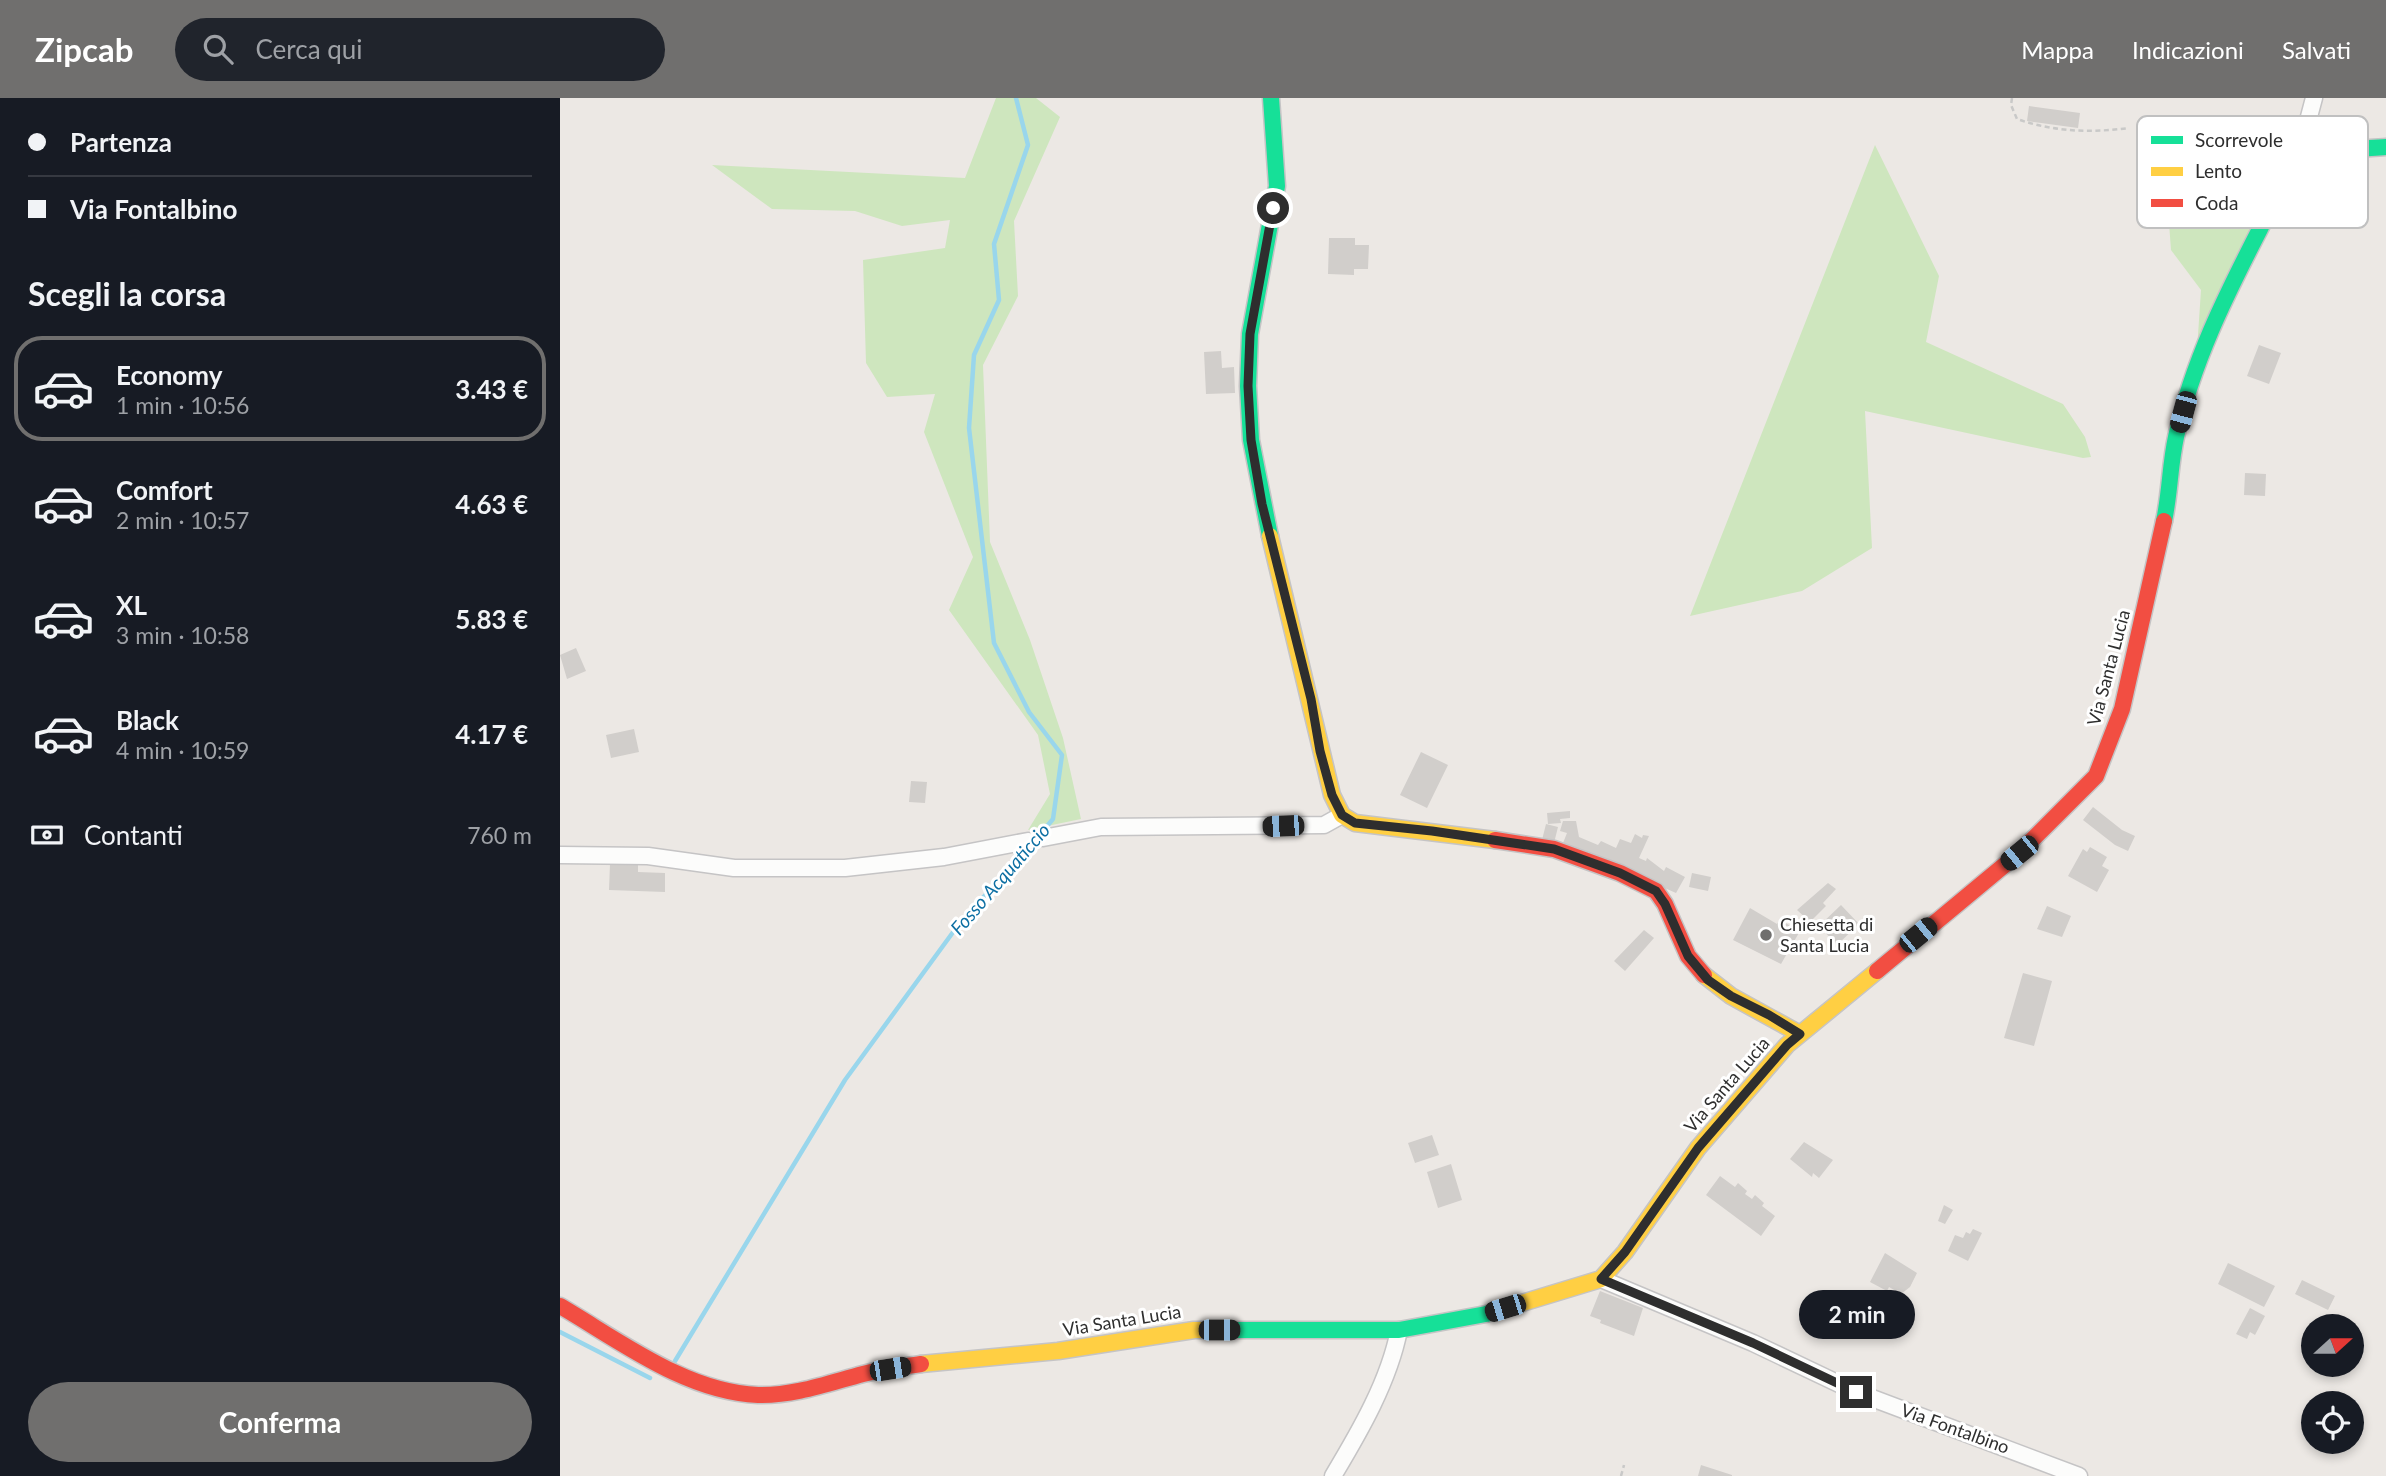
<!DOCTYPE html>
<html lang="it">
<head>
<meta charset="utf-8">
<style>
  body { margin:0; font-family:Lato,sans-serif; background:#20242c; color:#f1f3f6; height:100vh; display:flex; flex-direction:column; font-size:26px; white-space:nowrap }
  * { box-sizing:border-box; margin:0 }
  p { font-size:23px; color:#9ea1a6 }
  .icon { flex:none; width:38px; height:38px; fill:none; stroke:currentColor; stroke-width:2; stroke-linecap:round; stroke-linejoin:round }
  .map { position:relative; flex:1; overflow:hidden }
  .side { display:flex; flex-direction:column; background:#171b24; width:560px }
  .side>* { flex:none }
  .guide { display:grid; align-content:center; height:154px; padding:0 28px; background:#171b24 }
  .needle { width:46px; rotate:69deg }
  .tools { position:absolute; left:1741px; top:1216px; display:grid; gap:14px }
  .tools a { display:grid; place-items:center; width:63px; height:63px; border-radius:50%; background:#171b24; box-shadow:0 4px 10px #0003; font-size:35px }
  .end { position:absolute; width:32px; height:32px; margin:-16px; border:9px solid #2e2e2e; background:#fff; box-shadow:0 0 0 4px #fff }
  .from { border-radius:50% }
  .bubble { position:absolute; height:49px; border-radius:24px; background:#171b24; box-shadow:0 4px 10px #0003; font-size:23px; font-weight:700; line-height:49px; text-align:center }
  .car { position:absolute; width:21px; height:42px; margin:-21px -10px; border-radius:9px; box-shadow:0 0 5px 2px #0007; background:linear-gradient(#222 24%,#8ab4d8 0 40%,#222 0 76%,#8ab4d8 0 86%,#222 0) }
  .guide b { display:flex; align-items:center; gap:24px; height:66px; font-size:26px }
  .guide b+b { border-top:2px solid #363941 }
  .guide i { width:18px; height:18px; background:#f1f3f6 }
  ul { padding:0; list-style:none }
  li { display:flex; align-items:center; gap:21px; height:105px; margin:0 14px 10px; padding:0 14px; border:4px solid transparent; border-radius:28px }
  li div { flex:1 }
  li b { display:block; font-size:26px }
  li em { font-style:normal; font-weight:700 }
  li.selected { border-color:#706f6e }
  li>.icon { width:63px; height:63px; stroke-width:1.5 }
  h2 { padding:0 28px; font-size:32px; line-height:84px }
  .pay { display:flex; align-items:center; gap:18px; height:77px; padding:0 28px; font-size:26px }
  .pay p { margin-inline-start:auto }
  .primary-button { display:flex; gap:14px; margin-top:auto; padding:14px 28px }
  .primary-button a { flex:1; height:80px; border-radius:42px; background:#706f6e; color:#fff; font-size:28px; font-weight:700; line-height:80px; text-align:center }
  header { display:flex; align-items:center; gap:42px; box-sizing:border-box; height:98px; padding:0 35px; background:#706f6e; color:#fff }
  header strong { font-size:33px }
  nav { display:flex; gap:38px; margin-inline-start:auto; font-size:24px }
  .search { width:490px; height:63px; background:#20242c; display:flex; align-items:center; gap:18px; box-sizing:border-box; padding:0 24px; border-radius:38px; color:#9ea1a6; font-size:26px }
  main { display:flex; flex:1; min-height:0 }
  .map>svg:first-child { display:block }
</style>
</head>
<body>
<header>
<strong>Zipcab</strong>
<div class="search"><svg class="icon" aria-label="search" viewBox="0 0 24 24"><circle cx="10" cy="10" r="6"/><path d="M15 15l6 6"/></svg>Cerca qui</div>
<nav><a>Mappa</a><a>Indicazioni</a><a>Salvati</a></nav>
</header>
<main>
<section class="side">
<div class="guide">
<b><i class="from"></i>Partenza</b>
<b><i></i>Via Fontalbino</b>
</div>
<h2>Scegli la corsa</h2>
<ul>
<li class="selected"><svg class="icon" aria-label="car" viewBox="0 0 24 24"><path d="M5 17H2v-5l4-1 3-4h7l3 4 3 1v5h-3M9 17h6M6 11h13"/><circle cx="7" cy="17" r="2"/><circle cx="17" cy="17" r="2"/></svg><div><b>Economy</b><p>1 min · 10:56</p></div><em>3.43 €</em></li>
<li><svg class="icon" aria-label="car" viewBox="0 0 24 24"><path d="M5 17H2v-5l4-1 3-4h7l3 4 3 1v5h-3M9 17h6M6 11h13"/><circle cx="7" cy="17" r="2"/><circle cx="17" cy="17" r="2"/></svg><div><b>Comfort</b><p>2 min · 10:57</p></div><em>4.63 €</em></li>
<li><svg class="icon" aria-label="car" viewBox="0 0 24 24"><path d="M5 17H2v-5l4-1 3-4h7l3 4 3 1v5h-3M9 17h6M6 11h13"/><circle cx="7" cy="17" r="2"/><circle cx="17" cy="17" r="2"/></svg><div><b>XL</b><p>3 min · 10:58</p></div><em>5.83 €</em></li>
<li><svg class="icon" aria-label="car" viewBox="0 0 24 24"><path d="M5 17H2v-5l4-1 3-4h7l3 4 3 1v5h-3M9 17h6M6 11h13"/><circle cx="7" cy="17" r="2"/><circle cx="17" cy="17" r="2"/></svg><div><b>Black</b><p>4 min · 10:59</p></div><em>4.17 €</em></li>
</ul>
<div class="pay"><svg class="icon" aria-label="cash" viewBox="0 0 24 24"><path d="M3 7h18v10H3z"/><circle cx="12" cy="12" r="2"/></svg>Contanti<p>760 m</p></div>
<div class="primary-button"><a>Conferma</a></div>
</section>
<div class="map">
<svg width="1826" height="1378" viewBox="0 0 1826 1378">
  <rect width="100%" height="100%" fill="#ece8e4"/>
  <path fill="#cee6be" d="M 436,0 L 476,0 L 500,19 L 454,123 L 458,198 L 423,267 L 430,444 L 470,542 L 503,640 L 521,721 L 468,732 L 490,696 L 478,637 L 389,512 L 413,459 L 364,334 L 375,296 L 327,299 L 306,265 L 303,162 L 385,150 L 390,122 L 342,128 L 295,113 L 212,111 L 152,67 L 405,80 Z
    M 1315,47 L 1379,178 L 1366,244 L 1503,306 L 1525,339 L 1531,359 L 1523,360 L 1305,313 L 1312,450 L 1242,493 L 1130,518 Z
    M 1594,53 L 1640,80 L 1709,101 L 1637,252 L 1641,192 L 1611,152 L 1606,84 Z"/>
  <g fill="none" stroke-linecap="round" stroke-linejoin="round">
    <path stroke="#99d6ec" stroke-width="4.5" d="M 456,0 L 468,47 L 434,146 L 439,202 L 414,257 L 409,330 L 434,545 L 469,614 L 502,657 L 493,721 L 482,734
      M 0,1234 L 90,1280
      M 115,1263 L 285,982 L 399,826 L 469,749"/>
  </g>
  <path fill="#d1cecb" d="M 1469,8 L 1520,15 L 1518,30 L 1467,23 Z
    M 769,140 L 795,140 L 795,147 L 809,147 L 808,171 L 794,171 L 794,177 L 768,176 Z
    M 1699,247 L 1721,255 L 1709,286 L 1687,278 Z
    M 661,253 L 662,270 L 674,269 L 675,295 L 646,296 L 644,254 Z
    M 1685,375 L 1706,376 L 1705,398 L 1684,397 Z
    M 16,550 L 26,573 L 7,581 L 0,557 Z
    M 74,631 L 79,654 L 51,660 L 46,637 Z
    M 861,654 L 888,667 L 867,710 L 840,697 Z
    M 351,683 L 367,684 L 365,705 L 349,704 Z
    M 1533,709 L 1562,732 L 1575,738 L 1568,753 L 1555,747 L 1523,722 Z
    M 1010,713 L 1010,720 L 1000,721 L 1001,725 L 988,726 L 987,715 Z
    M 1003,723 L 1016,723 L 1019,739 L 1038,747 L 1041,743 L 1056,750 L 1060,741 L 1071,745 L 1075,736 L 1082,740 L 1083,737 L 1089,738 L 1079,760 L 1086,763 L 1087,760 L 1104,773 L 1106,769 L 1125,779 L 1116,795 L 1003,745 L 1007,735 L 1000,733 Z
    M 986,726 L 998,729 L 994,745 L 982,742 Z
    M 1530,749 L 1547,759 L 1542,768 L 1549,772 L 1537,794 L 1508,778 L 1523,751 L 1527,754 Z
    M 50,766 L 78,767 L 78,774 L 105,775 L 105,794 L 49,792 Z
    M 1132,775 L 1151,779 L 1148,793 L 1129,789 Z
    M 1268,785 L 1276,791 L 1263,805 L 1266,808 L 1250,824 L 1237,812 Z
    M 1281,807 L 1299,826 L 1277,847 L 1259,828 Z
    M 1487,808 L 1511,818 L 1502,839 L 1477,831 Z
    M 1190,810 L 1217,826 L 1220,822 L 1240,833 L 1221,866 L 1173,842 Z
    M 1084,832 L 1094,840 L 1065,873 L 1054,863 Z
    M 1463,875 L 1492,883 L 1474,948 L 1444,940 Z
    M 872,1037 L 879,1057 L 855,1065 L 848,1045 Z
    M 1244,1044 L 1273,1062 L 1259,1080 L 1253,1075 L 1252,1079 L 1230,1061 Z
    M 891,1066 L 902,1102 L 878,1110 L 867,1074 Z
    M 1160,1078 L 1175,1089 L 1178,1085 L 1187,1093 L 1185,1096 L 1192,1101 L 1195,1097 L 1204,1105 L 1202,1108 L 1215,1118 L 1201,1138 L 1146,1097 Z
    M 1384,1107 L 1393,1112 L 1385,1126 L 1378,1123 Z
    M 1413,1131 L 1422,1135 L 1408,1163 L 1388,1153 L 1395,1137 L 1403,1140 L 1406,1134 L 1410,1136 Z
    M 1325,1155 L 1357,1175 L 1350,1189 L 1341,1196 L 1329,1189 L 1327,1193 L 1310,1184 Z
    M 1668,1165 L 1715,1188 L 1704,1209 L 1658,1186 Z
    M 1742,1182 L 1775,1198 L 1768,1212 L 1735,1196 Z
    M 1040,1193 L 1083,1210 L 1074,1238 L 1040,1225 L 1041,1222 L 1030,1218 Z
    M 1690,1210 L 1705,1218 L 1695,1237 L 1690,1234 L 1687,1241 L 1676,1236 Z
    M 1141,1367 L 1172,1377 L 1172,1378 L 1138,1378 Z"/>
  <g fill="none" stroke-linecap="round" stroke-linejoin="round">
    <defs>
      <path id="street" d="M 1743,62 L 1741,49 L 1754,0
        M 483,740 L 541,729 L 764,727 L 782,717
        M 0,757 L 88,758 L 174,770 L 285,770 L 384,759 L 468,743
        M 1041,1181 L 1193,1245 L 1296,1294 L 1519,1378
        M 773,1378 C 800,1333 829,1283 839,1232"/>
      <path id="fast" d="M 1604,423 C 1610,395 1610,366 1616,339 C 1632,265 1666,197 1700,131 C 1711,109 1722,78 1742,63 C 1757,52 1807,50 1826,49
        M 710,438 L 691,342 L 688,288 L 690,236 L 717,88 L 711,0
        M 672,1232 L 839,1232 L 926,1216 L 962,1205"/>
      <path id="slow" d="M 710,438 L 772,697 L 782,717 L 795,725 L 935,742
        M 1144,877 L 1171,898 L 1240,936
        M 962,1205 L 1041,1181 L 1065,1154 L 1138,1050 L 1227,947 L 1317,873
        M 361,1266 L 498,1253 L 634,1232 L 672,1232"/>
      <path id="jam" d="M 935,742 L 994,751 L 1060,775 L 1096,793 L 1105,806 L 1128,858 L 1144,877
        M 1317,873 L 1459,755 L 1536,678 L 1562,611 L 1604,423
        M 0,1208 C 60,1243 126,1294 198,1297 C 234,1298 269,1285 303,1276 C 322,1271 342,1269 361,1266"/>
    </defs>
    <use href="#street" stroke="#c5c4c5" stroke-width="19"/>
    <use href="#fast" stroke="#c5c4c5" stroke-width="19"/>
    <use href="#slow" stroke="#c5c4c5" stroke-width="19"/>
    <use href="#jam" stroke="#c5c4c5" stroke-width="19"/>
    <path stroke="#c9c9c8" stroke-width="2.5" stroke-dasharray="5 3.5" stroke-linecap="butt" d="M 1452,0 L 1451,7 L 1457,21 C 1494,34 1531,35 1569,30
      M 1061,1378 L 1064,1367"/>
    <use href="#street" stroke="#fcfcfb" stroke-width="16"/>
    <use href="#fast" stroke="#16e098" stroke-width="16"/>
    <use href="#slow" stroke="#ffcf43" stroke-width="16"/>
    <use href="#jam" stroke="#f24e42" stroke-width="16"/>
  </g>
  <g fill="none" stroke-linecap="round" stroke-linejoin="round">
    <path stroke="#2e2e2e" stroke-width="9" d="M 713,110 L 690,236 L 688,288 L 691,342 L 702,406 L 751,601 L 760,653 L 772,697 L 782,717 L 795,725 L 872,733 L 994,751 L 1060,775 L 1096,793 L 1105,806 L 1128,858 L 1148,882 L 1171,898 L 1209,917 L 1240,936 L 1227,947 L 1138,1050 L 1065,1154 L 1041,1181 L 1193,1245 L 1296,1294"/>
  </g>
  <circle fill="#706f6e" stroke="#fff" stroke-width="2.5" cx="1206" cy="837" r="7"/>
  <g text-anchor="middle" stroke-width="6" stroke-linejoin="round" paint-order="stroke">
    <g font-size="18" fill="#2e2e2e" stroke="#fff">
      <text transform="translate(1549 570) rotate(-75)" y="6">Via Santa Lucia</text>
      <text transform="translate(1167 987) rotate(-49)" y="6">Via Santa Lucia</text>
      <text transform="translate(562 1223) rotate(-9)" y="6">Via Santa Lucia</text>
      <text transform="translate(1395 1331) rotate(20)" y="6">Via Fontalbino</text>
    </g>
    <g font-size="18" fill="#2e2e2e" stroke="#fff" text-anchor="start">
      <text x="1220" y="833">Chiesetta di<tspan x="1220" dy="21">Santa Lucia</tspan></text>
    </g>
    <g font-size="19" font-style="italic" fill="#0d6fa3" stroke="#fff">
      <text transform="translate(440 781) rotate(-49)" y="7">Fosso Acquaticcio</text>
    </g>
  </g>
  <rect x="1577" y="18" width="231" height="112" rx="10" fill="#fff" stroke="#c0c0c0" stroke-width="2"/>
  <rect x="1591" y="38" width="32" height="8" fill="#16e098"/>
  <rect x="1591" y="69" width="32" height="9" fill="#ffcf43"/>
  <rect x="1591" y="101" width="32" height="8" fill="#f24e42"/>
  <g font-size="19" fill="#2e2e2e">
    <text x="1635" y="49">Scorrevole</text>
    <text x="1635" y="80">Lento</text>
    <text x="1635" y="112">Coda</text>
  </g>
</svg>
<div class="tools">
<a><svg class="needle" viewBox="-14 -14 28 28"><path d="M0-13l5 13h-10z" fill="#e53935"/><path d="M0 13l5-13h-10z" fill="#9ea1a6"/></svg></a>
<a><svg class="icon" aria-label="locate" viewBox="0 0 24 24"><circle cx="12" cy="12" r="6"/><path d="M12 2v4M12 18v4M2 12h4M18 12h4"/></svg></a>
</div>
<i class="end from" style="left:713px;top:110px"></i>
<i class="end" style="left:1296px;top:1294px"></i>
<div class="bubble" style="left:1239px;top:1192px;width:116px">2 min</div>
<i class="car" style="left:1623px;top:314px;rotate:195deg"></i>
<i class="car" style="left:723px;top:728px;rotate:268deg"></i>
<i class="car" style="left:1459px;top:755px;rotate:231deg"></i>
<i class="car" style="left:1358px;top:837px;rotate:51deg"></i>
<i class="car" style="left:945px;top:1210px;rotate:253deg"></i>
<i class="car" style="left:659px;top:1232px;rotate:90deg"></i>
<i class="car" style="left:330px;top:1271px;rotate:81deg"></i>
</div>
</main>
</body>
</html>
